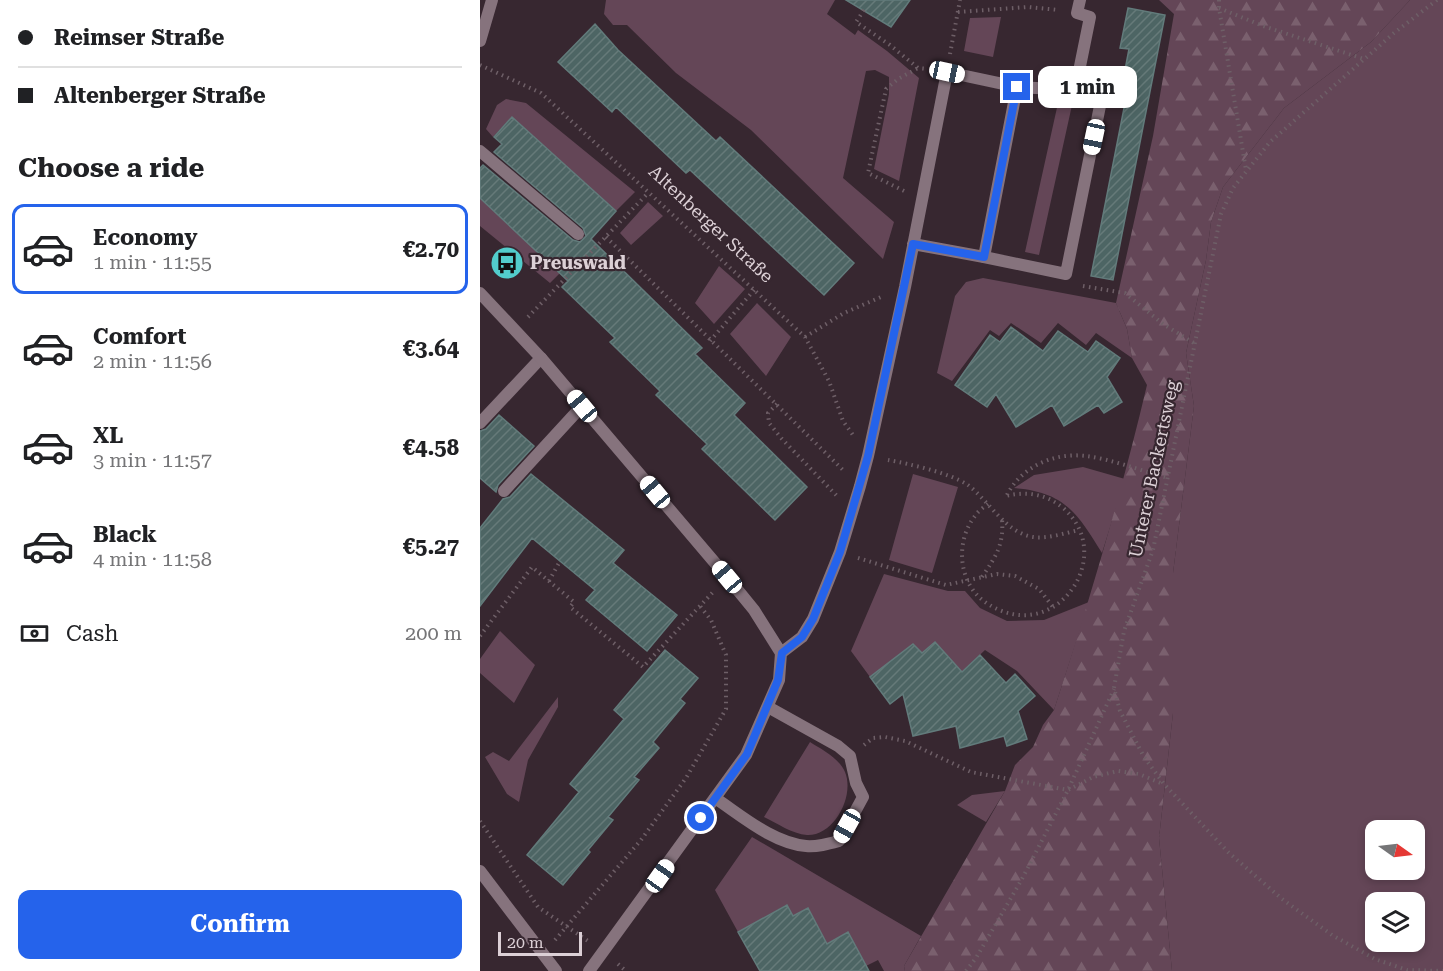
<!DOCTYPE html>
<html lang="en">
<head>
<meta charset="utf-8">
<style>
  body { margin:0; font-family:"Roboto Serif",serif; background:#f2f2f2; color:#202124; height:100vh; display:flex; flex-direction:column; font-size:22px; white-space:nowrap }
  * { box-sizing:border-box; margin:0 }
  p { font-size:20px; color:#757577 }
  .icon { flex:none; width:33px; height:33px; fill:none; stroke:currentColor; stroke-width:2; stroke-linecap:round; stroke-linejoin:round }
  .map { position:relative; flex:1; overflow:hidden }
  .drawer { display:flex; flex-direction:column; background:#fff; width:480px }
  .drawer>* { flex:none }
  .hud { display:grid; align-content:center; height:132px; padding:0 18px; background:#fff }
  .needle { width:39px; rotate:104deg }
  .fabs { position:absolute; left:885px; top:820px; display:grid; gap:12px }
  .fabs a { display:grid; place-items:center; width:60px; height:60px; border-radius:12px; background:#fff; box-shadow:0 3px 9px #0003; font-size:30px }
  .scale { position:absolute; left:18px; bottom:15px; width:84px; box-sizing:border-box; padding-left:6px; border:3px solid #dcd0d6; border-top:0; font-size:16px; line-height:21px; white-space:nowrap; color:#dcd0d6; -webkit-text-stroke:4px #372730; paint-order:stroke }
  .end { position:absolute; width:27px; height:27px; margin:-14px; border:8px solid #2563eb; background:#fff; box-shadow:0 0 0 3px #fff }
  .from { border-radius:50% }
  .bubble { position:absolute; height:42px; border-radius:12px; background:#fff; box-shadow:0 3px 9px #0003; font-size:20px; font-weight:700; line-height:42px; text-align:center }
  .car { position:absolute; width:18px; height:36px; margin:-18px -9px; border-radius:8px; box-shadow:0 0 4px 2px #0007; background:linear-gradient(#fff 24%,#345 0 40%,#fff 0 76%,#345 0 86%,#fff 0) }
  .hud b { display:flex; align-items:center; gap:21px; height:57px; font-size:22px }
  .hud b+b { border-top:2px solid #e0e0e0 }
  .hud i { width:15px; height:15px; background:#202124 }
  ul { padding:0; list-style:none }
  li { display:flex; align-items:center; gap:18px; height:90px; margin:0 12px 9px; padding:0 6px; border:3px solid transparent; border-radius:12px }
  li div { flex:1 }
  li b { display:block; font-size:22px }
  li em { font-style:normal; font-weight:700 }
  li.active { border-color:#2563eb }
  li>.icon { width:54px; height:54px; stroke-width:1.5 }
  h2 { padding:0 18px; font-size:27px; line-height:72px }
  .pay { display:flex; align-items:center; gap:15px; height:66px; padding:0 18px; font-size:22px }
  .pay p { margin-inline-start:auto }
  .action { display:flex; gap:12px; margin-top:auto; padding:12px 18px }
  .action a { flex:1; height:69px; border-radius:12px; background:#2563eb; color:#fff; font-size:24px; font-weight:700; line-height:69px; text-align:center }
  main { display:flex; flex:1; min-height:0 }
  .map>svg:first-child { display:block }
</style>
</head>
<body>
<main>
<section class="drawer">
<div class="hud">
<b><i class="from"></i>Reimser Straße</b>
<b><i></i>Altenberger Straße</b>
</div>
<h2>Choose a ride</h2>
<ul>
<li class="active"><svg class="icon" aria-label="car" viewBox="0 0 24 24"><path d="M5 17H2v-5l4-1 3-4h7l3 4 3 1v5h-3M9 17h6M6 11h13"/><circle cx="7" cy="17" r="2"/><circle cx="17" cy="17" r="2"/></svg><div><b>Economy</b><p>1 min · 11:55</p></div><em>€2.70</em></li>
<li><svg class="icon" aria-label="car" viewBox="0 0 24 24"><path d="M5 17H2v-5l4-1 3-4h7l3 4 3 1v5h-3M9 17h6M6 11h13"/><circle cx="7" cy="17" r="2"/><circle cx="17" cy="17" r="2"/></svg><div><b>Comfort</b><p>2 min · 11:56</p></div><em>€3.64</em></li>
<li><svg class="icon" aria-label="car" viewBox="0 0 24 24"><path d="M5 17H2v-5l4-1 3-4h7l3 4 3 1v5h-3M9 17h6M6 11h13"/><circle cx="7" cy="17" r="2"/><circle cx="17" cy="17" r="2"/></svg><div><b>XL</b><p>3 min · 11:57</p></div><em>€4.58</em></li>
<li><svg class="icon" aria-label="car" viewBox="0 0 24 24"><path d="M5 17H2v-5l4-1 3-4h7l3 4 3 1v5h-3M9 17h6M6 11h13"/><circle cx="7" cy="17" r="2"/><circle cx="17" cy="17" r="2"/></svg><div><b>Black</b><p>4 min · 11:58</p></div><em>€5.27</em></li>
</ul>
<div class="pay"><svg class="icon" aria-label="cash" viewBox="0 0 24 24"><path d="M3 7h18v10H3z"/><circle cx="12" cy="12" r="2"/></svg>Cash<p>200 m</p></div>
<div class="action"><a>Confirm</a></div>
</section>
<div class="map">
<svg width="963" height="971" viewBox="0 0 963 971">
  <defs>
    <pattern id="forest-firs" width="22" height="20" patternUnits="userSpaceOnUse" patternTransform="scale(1.5)"><rect width="22" height="20" fill="#644657"/><path d="M5 1l3.5 6h-7zM16 11l3.5 6h-7z" fill="#7a606e"/></pattern>
    <pattern id="building-hatch" width="6" height="6" patternUnits="userSpaceOnUse" patternTransform="scale(1.5)"><rect width="6" height="6" fill="#4d6564"/><path d="M-1 1l2-2M0 6l6-6M5 7l2-2" fill="none" stroke="#667a79"/></pattern>
  </defs>
  <rect width="100%" height="100%" fill="#372730"/>
  <path fill="#644657" fill-rule="evenodd" d="M 126,0 L 355,0 L 347,14 L 375,35 L 378,30 L 407,51 L 439,78 L 419,181 L 394,169 L 409,94 L 409,77 L 395,70 L 386,71 L 363,178 L 414,222 L 403,259 L 271,130 L 196,73 L 147,25 L 133,25 L 124,14 Z
    M 930,0 L 963,0 L 963,971 L 692,971 L 679,838 L 693,713 L 693,573 L 714,406 L 706,353 L 726,260 L 731,222 L 743,187 L 804,108 L 891,42 ZM 896,831 L 934,831 L 934,870 L 896,870 ZM 896,903 L 934,903 L 934,942 L 896,942 Z
    M 521,17 L 513,57 L 484,51 L 490,18 Z
    M 580,94 L 594,96 L 559,255 L 545,252 Z
    M 26,99 L 46,103 L 155,192 L 136,211 L 32,117 L 13,137 L 6,129 L 17,105 Z
    M 0,198 L 80,273 L 70,283 L 0,226 Z
    M 168,202 L 183,216 L 151,245 L 140,233 Z
    M 239,266 L 265,289 L 234,324 L 215,303 Z
    M 503,278 L 636,303 L 647,329 L 652,358 L 616,333 L 606,345 L 578,323 L 561,343 L 531,323 L 519,336 L 510,330 L 472,381 L 457,373 L 475,296 L 486,282 Z
    M 277,303 L 311,337 L 286,376 L 250,334 Z
    M 603,467 L 645,479 L 622,553 C 597,513 585,492 534,488 L 554,475 Z
    M 433,474 L 478,487 L 452,573 L 409,560 Z
    M 404,574 L 468,591 L 485,591 L 500,608 L 527,621 L 564,620 L 609,602 L 574,710 L 537,671 L 505,650 L 482,672 L 455,642 L 442,653 L 433,645 L 390,677 L 371,651 Z
    M 20,631 L 55,665 L 34,703 L 0,673 L 0,659 Z
    M 78,697 L 78,707 L 48,760 L 39,802 L 27,794 L 5,757 L 13,752 L 29,761 Z
    M 330,742 C 341,749 359,758 365,772 C 375,796 354,836 327,835 C 312,834 297,823 284,817 Z
    M 525,791 L 506,822 L 477,805 L 492,795 Z
    M 272,837 L 441,936 L 424,966 L 425,971 L 404,971 L 398,960 L 386,966 L 368,932 L 347,944 L 328,908 L 313,916 L 306,905 L 258,932 L 235,890 Z"/>
  <path fill="url(#forest-firs)" d="M 679,0 L 930,0 L 891,42 L 804,108 L 743,187 L 731,222 L 726,260 L 706,353 L 714,406 L 693,573 L 693,713 L 679,838 L 692,971 L 425,971 L 424,966 L 525,791 L 535,765 L 553,747 L 563,725 L 574,710 C 609,602 641,495 667,385 L 652,358 L 647,329 L 636,303 L 673,136 L 694,14 Z"/>
  <path fill="url(#building-hatch)" stroke="#627b7b" stroke-width="1.5" d="M 366,0 L 430,0 L 411,27 Z
    M 648,8 L 685,15 L 633,280 L 611,276 L 646,98 L 640,96 L 649,49 L 640,48 Z
    M 115,24 L 138,50 L 236,141 L 240,137 L 374,263 L 344,295 L 210,170 L 206,173 L 136,107 L 132,112 L 78,62 Z
    M 32,117 L 136,211 L 111,239 L 222,348 L 215,354 L 265,403 L 254,415 L 327,487 L 295,520 L 222,449 L 227,444 L 176,395 L 180,391 L 130,342 L 135,338 L 82,287 L 88,281 L 0,198 L 0,168 L 3,165 L 93,240 L 100,242 L 106,236 L 103,228 L 14,152 L 22,144 L 14,137 Z
    M 531,327 L 563,351 L 578,331 L 608,352 L 616,341 L 640,358 L 627,377 L 642,402 L 624,413 L 618,405 L 584,426 L 572,405 L 536,427 L 516,394 L 507,407 L 475,385 L 510,335 L 520,342 Z
    M 19,415 L 54,446 L 18,485 L 16,492 L 0,478 L 0,431 L 6,429 Z
    M 51,474 L 144,550 L 133,563 L 197,615 L 167,651 L 106,600 L 115,590 L 52,538 L 0,606 L 0,528 L 23,499 L 30,497 Z
    M 455,642 L 482,672 L 500,655 L 526,683 L 535,674 L 555,696 L 538,711 L 547,739 L 527,746 L 524,736 L 480,748 L 476,726 L 433,736 L 423,694 L 410,704 L 390,677 L 433,644 L 442,653 Z
    M 185,650 L 218,678 L 200,699 L 205,703 L 173,742 L 179,748 L 154,777 L 159,780 L 128,817 L 133,820 L 108,850 L 110,852 L 83,885 L 47,855 L 99,792 L 90,784 L 144,719 L 134,710 Z
    M 307,905 L 313,916 L 328,908 L 347,944 L 368,932 L 389,971 L 280,971 L 258,932 Z"/>
  <g fill="none" stroke-linecap="round" stroke-linejoin="round">
    <path stroke="#6e5f67" stroke-width="4" stroke-dasharray="1.5 4.5" stroke-linecap="butt" d="M 739,0 L 739,8 L 766,170
      M 957,0 L 914,33 L 790,142 L 753,188 L 741,214 L 673,550 L 644,631 L 634,688 L 640,711 L 664,757 L 684,784 L 748,852 L 802,899 L 852,935 L 895,959 L 927,970 L 963,971
      M 739,8 L 783,26 L 884,59
      M 384,10 L 376,22 L 410,45 L 438,68 L 448,69
      M 478,12 L 548,7 L 579,10
      M 470,54 L 480,0
      M 0,65 L 61,93 L 325,337 L 349,381 L 363,421 L 373,435
      M 424,191 L 388,173 L 406,89 L 418,79 L 438,68
      M 126,237 L 363,470
      M 603,286 L 645,293 L 683,324 L 714,343
      M 48,317 L 169,192
      M 325,337 L 364,313 L 401,297
      M 230,341 L 275,289
      M 297,404 L 288,413 L 289,423 L 302,439 L 357,496
      M 408,460 C 430,464 470,473 488,485 C 509,501 526,533 553,537 C 568,539 585,533 599,530
      M 527,495 C 541,467 574,452 606,456 C 631,459 662,471 688,478
      M 508,504 C 504,507 498,511 495,516 C 475,541 478,583 505,602 C 574,650 640,555 582,507 C 565,494 547,491 526,496
      M 378,558 L 466,585 L 517,574 L 535,576 L 559,589 L 573,607
      M 502,577 C 516,556 524,545 522,519
      M 69,581 L 80,561
      M 0,636 L 52,567 L 94,602 L 90,607 L 163,667 L 234,591
      M 384,745 L 393,738 L 405,737 L 425,741 L 491,772 L 588,790 L 613,777 L 638,771 L 659,774 L 683,784
      M 0,821 L 58,907 L 108,941
      M 75,940 L 161,840 L 206,778 L 246,709 L 246,655 L 231,620 L 220,606
      M 138,964 L 146,971
      M 486,971 L 496,958 L 542,879 L 588,790 L 634,689"/>
    <path stroke="#86737d" stroke-width="12" d="M 596,86 L 610,17 L 597,13 L 600,0
      M 0,151 L 98,234
      M 504,257 L 586,274 L 623,91 L 596,86 L 575,89 L 537,87
      M 0,423 L 61,358
      M 24,491 L 102,406
      M 235,798 C 262,816 293,843 326,846 C 337,847 348,844 359,841 L 383,797 L 376,783 L 370,756 L 358,746 L 288,707"/>
    <path stroke="#86737d" stroke-width="12" d="M 0,41 L 12,0
      M 0,293 L 61,358 L 247,577 L 274,610 L 301,653 L 299,680 L 266,755 L 109,971
      M 301,653 L 322,637 L 333,619 L 360,552 L 380,486 L 388,456 L 425,287 L 467,72 L 537,87 L 504,257 L 433,244
      M 0,871 L 76,971"/>
  </g>
  <g fill="none" stroke-linecap="round" stroke-linejoin="round">
    <path stroke="#2563eb" stroke-width="8" d="M 221,818 L 267,754 L 298,680 L 302,653 L 322,637 L 333,619 L 360,552 L 388,456 L 433,244 L 504,257 L 537,87"/>
  </g>
  <defs>
    <symbol id="bus-disc" viewBox="-11 -11 22 22"><circle r="9.5" fill="#52cdcc" stroke="#372730"/><path d="M-5-6H5V4H4V6H2V4H-2V6H-4V4H-5ZM-3.5-4V0h7V-4ZM-3.5 1.2v1.5H-2V1.2ZM2 1.2v1.5H3.5V1.2Z" fill="#111"/></symbol>
  </defs>
  <g fill-rule="evenodd">
    <use href="#bus-disc" x="8" y="244" width="38" height="38"/>
  </g>
  <g text-anchor="middle" stroke-width="4.5" stroke-linejoin="round" paint-order="stroke">
    <g font-size="18" fill="#dcd0d6" stroke="#372730">
      <text transform="translate(231 224) rotate(43)" y="6">Altenberger Straße</text>
      <text transform="translate(674 469) rotate(-78)" y="6">Unterer Backertsweg</text>
    </g>
    <g font-size="18" font-weight="bold" fill="#dcd0d6" stroke="#372730" text-anchor="start">
      <text x="50" y="269">Preuswald</text>
    </g>
  </g>
</svg>
<div class="fabs">
<a><svg class="needle" viewBox="-14 -14 28 28"><path d="M0-13l5 13h-10z" fill="#e53935"/><path d="M0 13l5-13h-10z" fill="#757577"/></svg></a>
<a><svg class="icon" aria-label="layers" viewBox="0 0 24 24"><path d="M12 4l9 5-9 5-9-5zM3 14l9 5 9-5"/></svg></a>
</div>
<div class="scale">20 m</div>
<i class="end from" style="left:221px;top:818px"></i>
<i class="end" style="left:537px;top:87px"></i>
<div class="bubble" style="left:558px;top:66px;width:99px">1 min</div>
<i class="car" style="left:467px;top:72px;rotate:102deg"></i>
<i class="car" style="left:614px;top:137px;rotate:192deg"></i>
<i class="car" style="left:102px;top:406px;rotate:320deg"></i>
<i class="car" style="left:175px;top:492px;rotate:320deg"></i>
<i class="car" style="left:247px;top:577px;rotate:320deg"></i>
<i class="car" style="left:367px;top:826px;rotate:209deg"></i>
<i class="car" style="left:180px;top:876px;rotate:35deg"></i>
</div>
</main>
</body>
</html>
